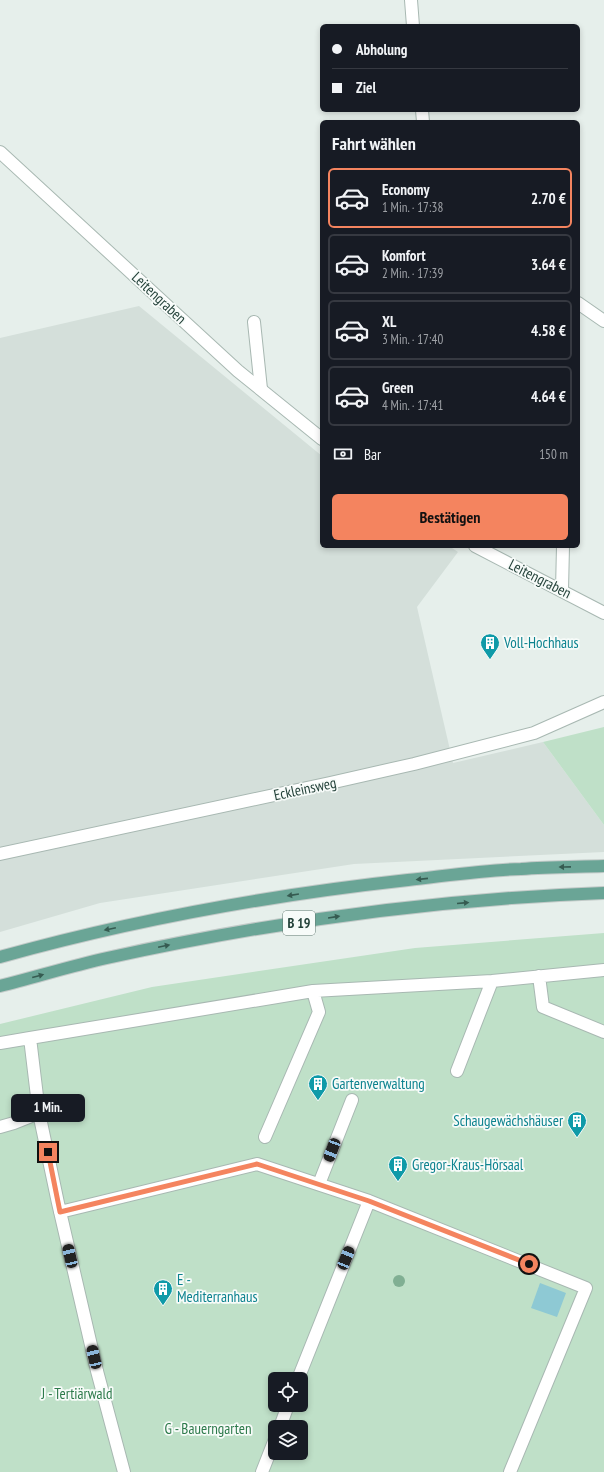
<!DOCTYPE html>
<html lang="de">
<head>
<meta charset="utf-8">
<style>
  body { margin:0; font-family:"PT Sans Narrow",sans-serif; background:#20242c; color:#f1f3f6; height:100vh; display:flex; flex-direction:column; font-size:15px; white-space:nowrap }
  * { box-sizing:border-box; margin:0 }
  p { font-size:13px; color:#9ea1a6 }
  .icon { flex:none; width:22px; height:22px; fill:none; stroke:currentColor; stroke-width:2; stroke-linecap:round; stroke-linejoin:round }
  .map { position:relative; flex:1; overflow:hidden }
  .panel { position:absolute; left:320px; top:120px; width:260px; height:428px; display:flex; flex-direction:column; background:#171b24; border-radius:6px; box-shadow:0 2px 6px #0003 }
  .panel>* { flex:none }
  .guide { position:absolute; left:320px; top:24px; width:260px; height:88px; border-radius:6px; box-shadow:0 2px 6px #0003; display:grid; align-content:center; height:88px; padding:0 12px; background:#171b24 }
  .buttons { position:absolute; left:268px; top:1372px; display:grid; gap:8px }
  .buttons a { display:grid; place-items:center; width:40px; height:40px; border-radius:6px; background:#171b24; box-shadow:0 2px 6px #0003; font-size:20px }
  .end { position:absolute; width:18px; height:18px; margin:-9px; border:5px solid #f4845f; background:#111; box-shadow:0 0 0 2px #111 }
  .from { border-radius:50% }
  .bubble { position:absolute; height:28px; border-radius:6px; background:#171b24; box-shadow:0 2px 6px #0003; font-size:13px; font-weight:600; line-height:28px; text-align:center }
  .car { position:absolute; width:12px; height:24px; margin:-12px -6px; border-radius:5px; box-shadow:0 0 3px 1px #0007; background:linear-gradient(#222 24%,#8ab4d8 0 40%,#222 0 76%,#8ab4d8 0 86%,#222 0) }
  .guide b { display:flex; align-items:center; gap:14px; height:38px; font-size:15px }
  .guide b+b { border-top:1px solid #363941 }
  .guide i { width:10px; height:10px; background:#f1f3f6 }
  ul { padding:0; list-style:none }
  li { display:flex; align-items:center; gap:12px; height:60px; margin:0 8px 6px; padding:0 4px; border:2px solid #363941; border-radius:6px }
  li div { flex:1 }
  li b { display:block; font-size:15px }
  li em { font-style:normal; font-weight:600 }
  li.selected { border-color:#f4845f }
  li>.icon { width:36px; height:36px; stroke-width:1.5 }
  h2 { padding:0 12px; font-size:18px; line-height:48px }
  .pay { display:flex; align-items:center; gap:10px; height:44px; padding:0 12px; font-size:15px }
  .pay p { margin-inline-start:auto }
  .cta { display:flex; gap:8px; margin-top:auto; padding:8px 12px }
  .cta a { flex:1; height:46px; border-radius:6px; background:#f4845f; color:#111; font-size:16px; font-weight:600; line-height:46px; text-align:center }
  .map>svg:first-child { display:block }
</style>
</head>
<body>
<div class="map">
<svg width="604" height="1472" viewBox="0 0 604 1472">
  <rect width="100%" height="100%" fill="#e6efeb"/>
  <path fill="#d4dfda" d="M 139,306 L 322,456 L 322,546 L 449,546 L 458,552 L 417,607 L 453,763 L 543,742 L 604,825 L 604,852 L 354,864 L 100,903 L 0,932 L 0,338 Z"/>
  <path fill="#bfe0c8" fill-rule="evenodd" d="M 604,727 L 604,825 L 543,742 Z
    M 604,933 L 604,1472 L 0,1472 L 0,1024 L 152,987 L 415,948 ZM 275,1379 L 301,1379 L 301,1405 L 275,1405 ZM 275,1427 L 301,1427 L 301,1453 L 275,1453 Z"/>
  <path fill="#8ec9d4" d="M 540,1283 L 566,1293 L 557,1317 L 531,1308 Z"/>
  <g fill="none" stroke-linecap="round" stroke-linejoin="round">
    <defs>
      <path id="lane" d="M 254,322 L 261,389
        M 562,590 L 563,546
        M 539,976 L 543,1007 L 604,1032
        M 0,1043 L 30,1038
        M 457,1071 L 492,981
        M 0,1127 L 14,1123 L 39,1113
        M 265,1137 L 319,1012 L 313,991
        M 319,1184 L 352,1100
        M 60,1212 L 257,1164 L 369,1201 L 586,1288 L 510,1472
        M 298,1379 L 369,1201
        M 280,1427 L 288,1405
        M 124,1472 L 97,1371 L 58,1203 L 39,1113 L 30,1038 L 313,991 L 492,981 L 604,970
        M 262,1472 L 275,1439"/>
      <path id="street" d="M 411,0 L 413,26
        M 422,110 L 423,122
        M 0,152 L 238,371 L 322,439
        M 578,303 L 604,321
        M 475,546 L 604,613
        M 0,854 L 330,783 L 414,764 L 534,733 L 604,702"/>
      <path id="primary" d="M 0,957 C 133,920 270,895 408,880 C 445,876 483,870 521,869 C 549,867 576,867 604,866
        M 0,986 C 36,977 71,966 107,958 C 270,922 437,899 604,893"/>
    </defs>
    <use href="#lane" stroke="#a8b8b2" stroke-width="14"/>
    <use href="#street" stroke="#a8b8b2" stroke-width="14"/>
    <use href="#primary" stroke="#c2cac8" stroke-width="14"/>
    <use href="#lane" stroke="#fff" stroke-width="12"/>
    <use href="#street" stroke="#fff" stroke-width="12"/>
    <use href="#primary" stroke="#6aa596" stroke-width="12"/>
  </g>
  <circle fill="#80af93" cx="399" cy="1281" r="6"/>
  <defs><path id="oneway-solid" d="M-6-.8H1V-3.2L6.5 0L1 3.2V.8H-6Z"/></defs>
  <g fill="#365b51">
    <use href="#oneway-solid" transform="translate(565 867) rotate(179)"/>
    <use href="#oneway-solid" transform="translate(422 879) rotate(174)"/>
    <use href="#oneway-solid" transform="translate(293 895) rotate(171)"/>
    <use href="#oneway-solid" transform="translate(463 903) rotate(-5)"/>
    <use href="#oneway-solid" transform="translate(334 917) rotate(-9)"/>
    <use href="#oneway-solid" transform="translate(110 929) rotate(168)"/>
    <use href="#oneway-solid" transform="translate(164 946) rotate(-12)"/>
    <use href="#oneway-solid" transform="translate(38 976) rotate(-15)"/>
  </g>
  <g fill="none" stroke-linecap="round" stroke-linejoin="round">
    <path stroke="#f4845f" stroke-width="5" d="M 48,1152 L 60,1212 L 257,1164 L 369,1201 L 529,1264"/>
  </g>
  <defs>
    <symbol id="building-pin" viewBox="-11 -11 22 30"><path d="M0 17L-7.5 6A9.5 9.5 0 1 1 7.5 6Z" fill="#0f9aa8" stroke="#f7fbf9"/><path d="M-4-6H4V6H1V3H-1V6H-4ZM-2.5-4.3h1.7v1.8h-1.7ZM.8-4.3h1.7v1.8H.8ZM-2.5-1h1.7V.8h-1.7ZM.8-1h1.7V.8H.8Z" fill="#fff"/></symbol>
  </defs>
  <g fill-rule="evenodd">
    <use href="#building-pin" x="479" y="632" width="22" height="30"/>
    <use href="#building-pin" x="307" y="1073" width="22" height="30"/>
    <use href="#building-pin" x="566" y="1110" width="22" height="30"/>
    <use href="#building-pin" x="387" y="1154" width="22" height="30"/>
    <use href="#building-pin" x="152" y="1278" width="22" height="30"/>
  </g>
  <g text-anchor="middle" stroke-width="3.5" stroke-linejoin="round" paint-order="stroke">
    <rect fill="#f7fbf9" stroke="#637a73" stroke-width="1" x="283" y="911" width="32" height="24" rx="3"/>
    <g font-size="14" font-weight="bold" fill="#24423a">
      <text x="299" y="928">B 19</text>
    </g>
    <g font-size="15" fill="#24423a" stroke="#f7fbf9">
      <text transform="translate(159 298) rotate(43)" y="5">Leitengraben</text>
      <text transform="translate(540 579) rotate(27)" y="5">Leitengraben</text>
      <text transform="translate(305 789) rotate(-12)" y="5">Eckleinsweg</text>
    </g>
    <g font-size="15" fill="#0d838f" stroke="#f7fbf9" text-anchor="start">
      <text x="504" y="648">Voll-Hochhaus</text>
      <text x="332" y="1089">Gartenverwaltung</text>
      <text x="563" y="1126" text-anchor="end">Schaugewächshäuser</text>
      <text x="412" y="1170">Gregor-Kraus-Hörsaal</text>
      <text x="177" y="1285">E -<tspan x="177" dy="17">Mediterranhaus</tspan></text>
    </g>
    <g font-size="15" fill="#2d7a4b" stroke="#f7fbf9">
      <text x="77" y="1399">J - Tertiärwald</text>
      <text x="208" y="1434">G - Bauerngarten</text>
    </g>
  </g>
</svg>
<div class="buttons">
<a><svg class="icon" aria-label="locate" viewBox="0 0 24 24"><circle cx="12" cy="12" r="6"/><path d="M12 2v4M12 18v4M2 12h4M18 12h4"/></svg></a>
<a><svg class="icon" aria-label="layers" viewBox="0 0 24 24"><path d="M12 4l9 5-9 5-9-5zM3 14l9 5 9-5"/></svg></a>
</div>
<i class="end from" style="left:529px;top:1264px"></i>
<i class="end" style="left:48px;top:1152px"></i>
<div class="bubble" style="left:11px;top:1094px;width:74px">1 Min.</div>
<i class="car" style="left:332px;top:1150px;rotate:201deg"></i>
<i class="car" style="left:70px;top:1256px;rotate:347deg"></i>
<i class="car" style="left:346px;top:1258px;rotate:22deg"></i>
<i class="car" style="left:94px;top:1357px;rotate:347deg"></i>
<div class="guide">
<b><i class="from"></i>Abholung</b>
<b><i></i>Ziel</b>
</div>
<section class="panel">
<h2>Fahrt wählen</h2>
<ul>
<li class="selected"><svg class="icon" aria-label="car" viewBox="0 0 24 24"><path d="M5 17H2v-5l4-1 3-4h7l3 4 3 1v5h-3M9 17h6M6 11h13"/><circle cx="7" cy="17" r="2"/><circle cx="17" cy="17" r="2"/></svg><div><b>Economy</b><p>1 Min. · 17:38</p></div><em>2.70 €</em></li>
<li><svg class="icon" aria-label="car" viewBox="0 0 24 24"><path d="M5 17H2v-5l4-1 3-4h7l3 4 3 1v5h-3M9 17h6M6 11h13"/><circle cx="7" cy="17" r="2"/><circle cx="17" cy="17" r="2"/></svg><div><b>Komfort</b><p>2 Min. · 17:39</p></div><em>3.64 €</em></li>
<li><svg class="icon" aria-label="car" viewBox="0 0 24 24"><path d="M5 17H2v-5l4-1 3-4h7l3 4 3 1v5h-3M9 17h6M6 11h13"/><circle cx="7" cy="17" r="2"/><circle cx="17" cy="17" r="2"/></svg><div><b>XL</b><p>3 Min. · 17:40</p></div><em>4.58 €</em></li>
<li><svg class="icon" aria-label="car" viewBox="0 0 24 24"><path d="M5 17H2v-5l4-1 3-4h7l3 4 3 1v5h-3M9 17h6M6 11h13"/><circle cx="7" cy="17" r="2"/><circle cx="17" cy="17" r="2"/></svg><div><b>Green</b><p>4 Min. · 17:41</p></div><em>4.64 €</em></li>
</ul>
<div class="pay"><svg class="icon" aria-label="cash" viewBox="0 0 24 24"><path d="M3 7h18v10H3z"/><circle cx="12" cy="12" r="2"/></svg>Bar<p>150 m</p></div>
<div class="cta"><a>Bestätigen</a></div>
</section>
</div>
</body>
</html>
